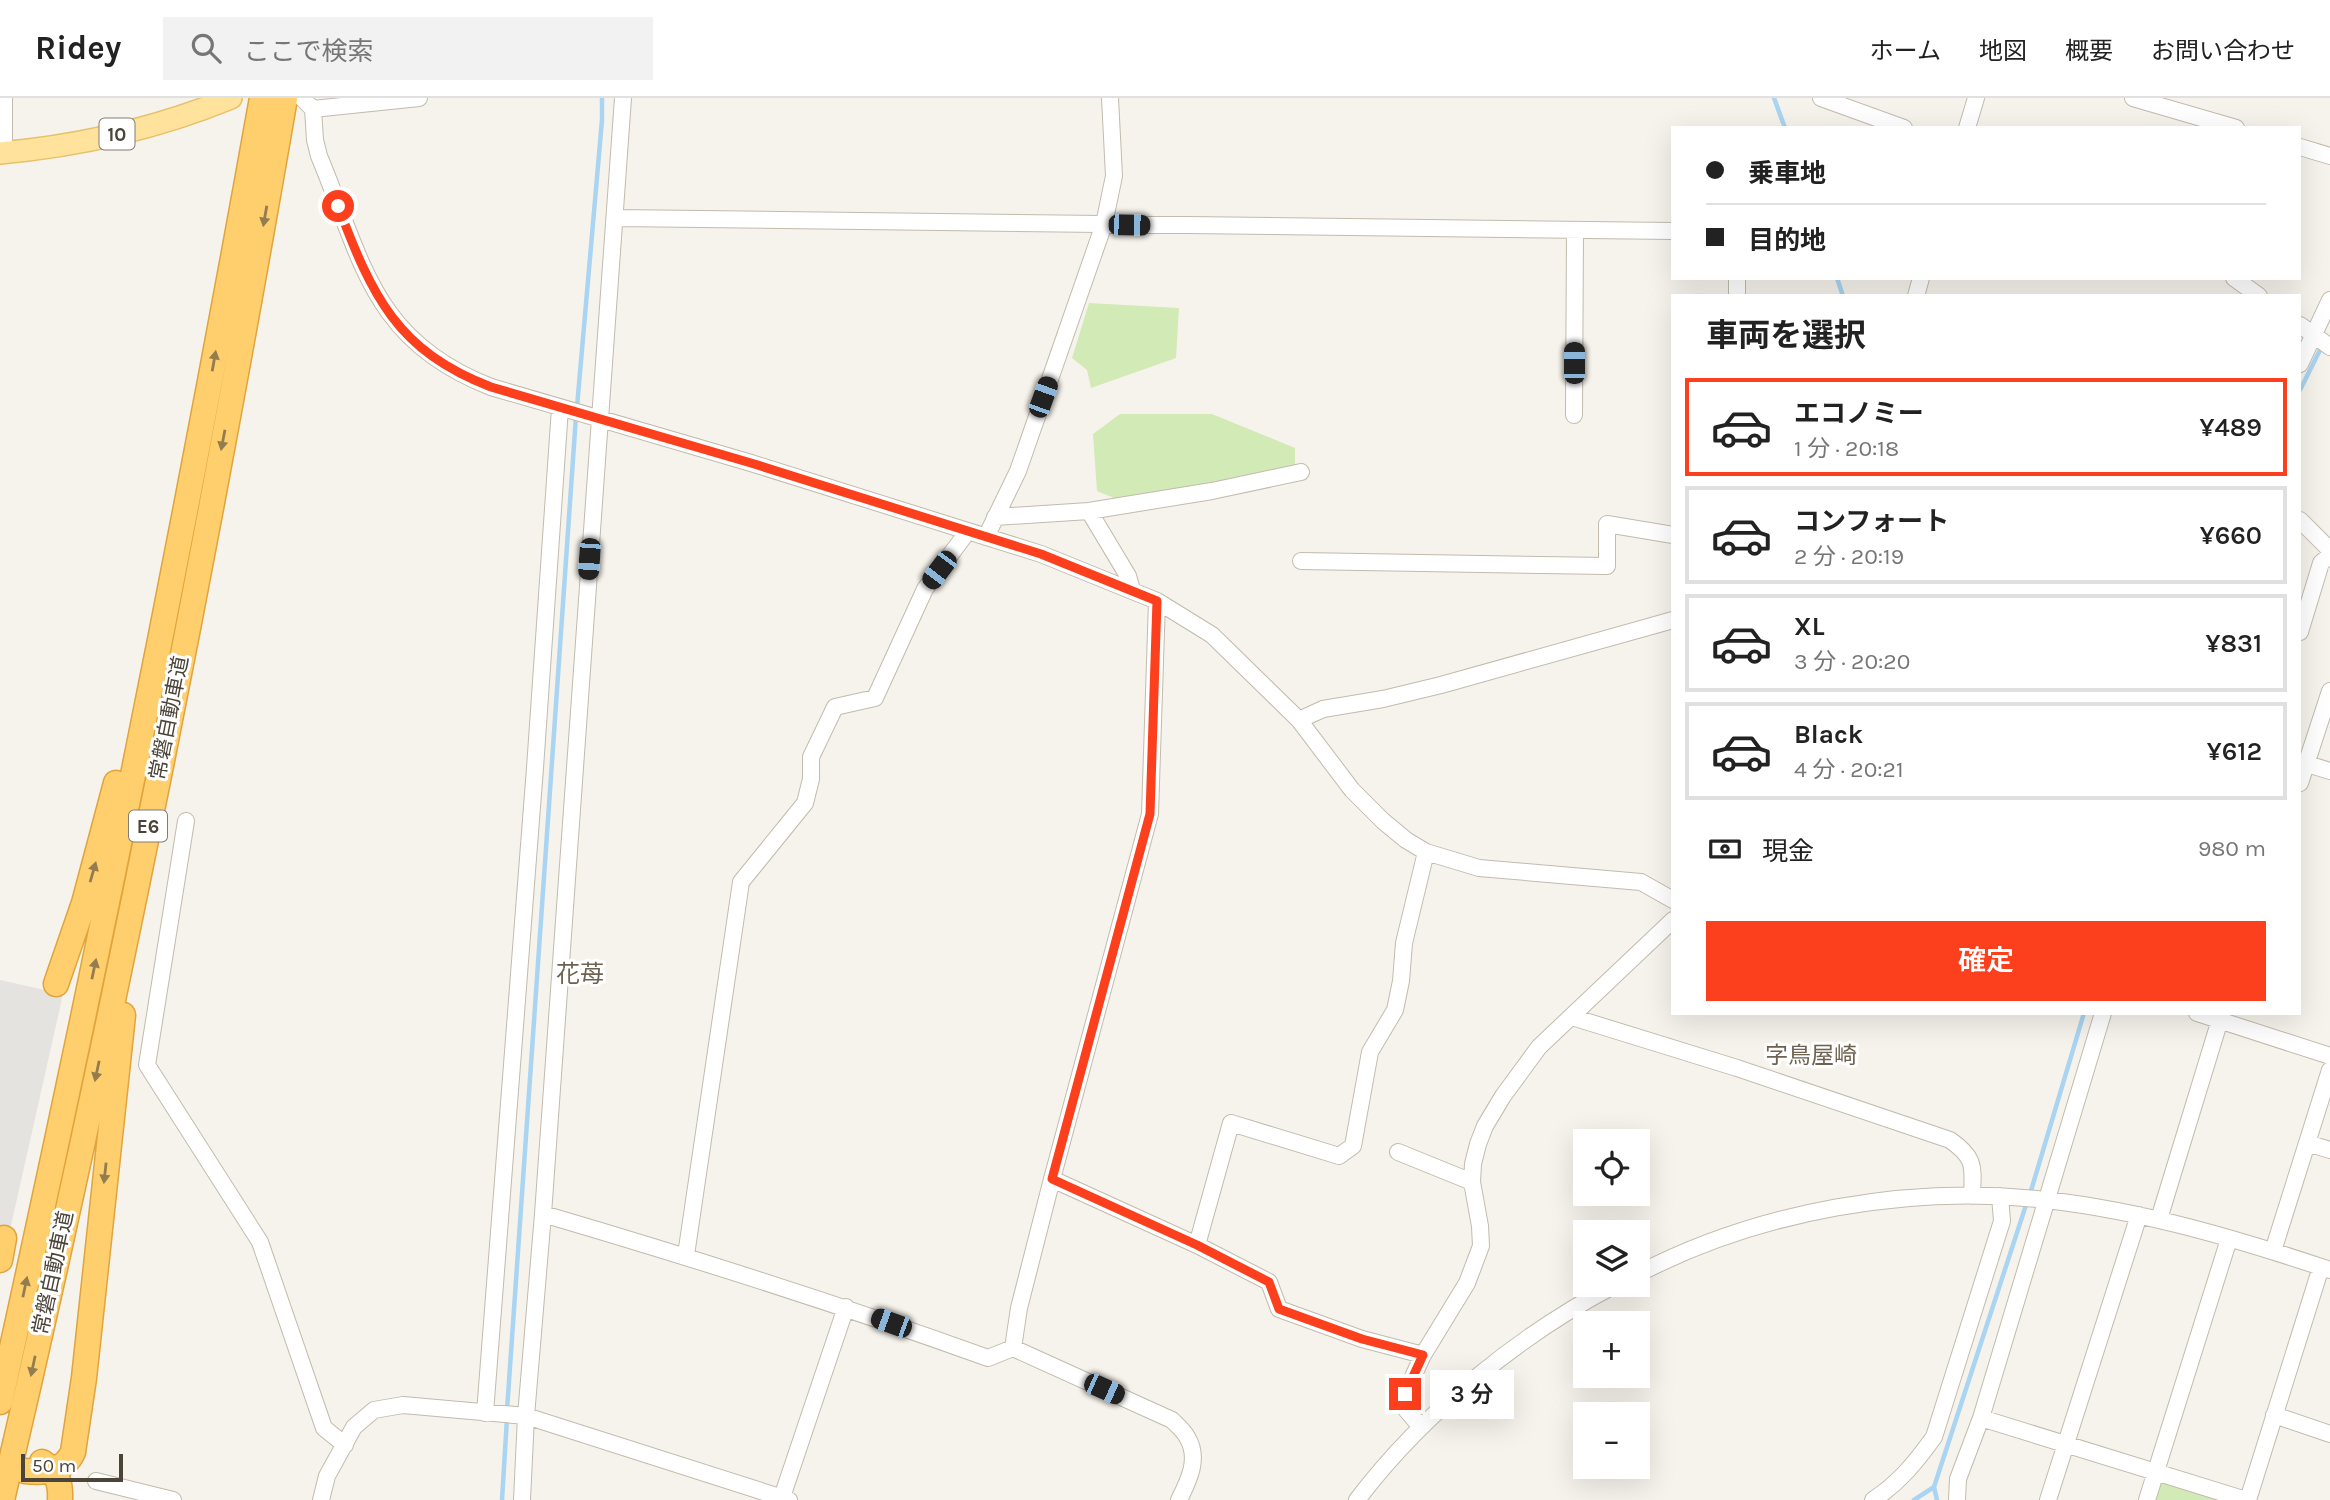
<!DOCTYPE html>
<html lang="ja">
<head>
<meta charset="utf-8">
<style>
  body { margin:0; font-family:Karla,"Noto Sans JP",sans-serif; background:#f2f2f2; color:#222; height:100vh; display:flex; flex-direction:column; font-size:26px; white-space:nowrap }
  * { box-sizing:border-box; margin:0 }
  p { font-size:23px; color:#767676 }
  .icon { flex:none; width:38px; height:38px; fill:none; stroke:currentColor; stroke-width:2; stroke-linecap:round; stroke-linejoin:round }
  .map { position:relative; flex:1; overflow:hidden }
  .drawer { position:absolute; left:1671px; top:196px; width:630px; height:721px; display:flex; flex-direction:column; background:#fff; border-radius:0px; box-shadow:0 7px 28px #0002 }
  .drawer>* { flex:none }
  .banner { position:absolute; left:1671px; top:28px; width:630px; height:154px; border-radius:0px; box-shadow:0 7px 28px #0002; display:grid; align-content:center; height:154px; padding:0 35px; background:#fff }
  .controls { position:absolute; left:1573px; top:1031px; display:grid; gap:14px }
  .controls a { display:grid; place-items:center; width:77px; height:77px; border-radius:0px; background:#fff; box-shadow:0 7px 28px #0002; font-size:35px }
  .scale { position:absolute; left:21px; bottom:18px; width:102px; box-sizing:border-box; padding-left:7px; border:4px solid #4b4439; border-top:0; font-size:19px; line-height:24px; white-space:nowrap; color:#4b4439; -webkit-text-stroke:5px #fff; paint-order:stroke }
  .end { position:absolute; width:32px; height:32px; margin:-16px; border:9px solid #fc3f1d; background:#fff; box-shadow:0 0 0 4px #fff }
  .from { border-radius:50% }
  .bubble { position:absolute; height:49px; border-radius:0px; background:#fff; box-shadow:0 7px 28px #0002; font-size:23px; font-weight:600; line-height:49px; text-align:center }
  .car { position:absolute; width:21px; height:42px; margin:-21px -10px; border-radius:9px; box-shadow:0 0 5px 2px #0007; background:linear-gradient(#222 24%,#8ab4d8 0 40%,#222 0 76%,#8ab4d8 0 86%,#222 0) }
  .banner b { display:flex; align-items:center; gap:24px; height:66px; font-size:26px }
  .banner b+b { border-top:2px solid #e0e0e0 }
  .banner i { width:18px; height:18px; background:#222 }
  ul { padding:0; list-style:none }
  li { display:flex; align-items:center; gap:21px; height:98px; margin:0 14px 10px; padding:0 21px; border:4px solid #e0e0e0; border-radius:0px }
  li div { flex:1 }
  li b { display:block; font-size:26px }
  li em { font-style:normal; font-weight:600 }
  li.current { border-color:#fc3f1d }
  li>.icon { width:63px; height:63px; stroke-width:1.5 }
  h2 { padding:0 35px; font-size:32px; line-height:84px }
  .pay { display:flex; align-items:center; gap:18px; height:77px; padding:0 35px; font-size:26px }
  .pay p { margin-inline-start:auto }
  .cta { display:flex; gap:14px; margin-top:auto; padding:14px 35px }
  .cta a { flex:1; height:80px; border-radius:0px; background:#fc3f1d; color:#fff; font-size:28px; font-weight:600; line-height:80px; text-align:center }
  header { display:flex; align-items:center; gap:42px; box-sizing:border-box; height:98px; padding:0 35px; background:#fff; border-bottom:2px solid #e0e0e0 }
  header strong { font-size:33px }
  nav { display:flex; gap:38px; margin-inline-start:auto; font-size:24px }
  .search { width:490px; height:63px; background:#f2f2f2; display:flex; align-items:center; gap:18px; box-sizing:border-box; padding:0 24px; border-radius:0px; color:#767676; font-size:26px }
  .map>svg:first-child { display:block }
</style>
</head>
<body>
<header>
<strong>Ridey</strong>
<div class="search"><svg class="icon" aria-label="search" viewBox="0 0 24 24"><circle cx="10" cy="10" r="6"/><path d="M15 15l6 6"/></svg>ここで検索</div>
<nav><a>ホーム</a><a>地図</a><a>概要</a><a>お問い合わせ</a></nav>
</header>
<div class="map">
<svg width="2330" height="1402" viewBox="0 0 2330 1402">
  <rect width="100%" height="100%" fill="#f6f3ec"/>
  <path fill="#d2eab5" d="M 1089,205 L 1179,210 L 1176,260 L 1091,290 L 1087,272 L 1072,260 Z
    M 1120,316 L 1212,316 L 1295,350 L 1295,369 L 1119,402 L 1097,393 L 1093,336 Z
    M 2166,1384 L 2230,1402 L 2155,1402 L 2160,1386 Z"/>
  <path fill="#e5e3e0" d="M 0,882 L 63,896 L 10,1132 L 0,1129 Z"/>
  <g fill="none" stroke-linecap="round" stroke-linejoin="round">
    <path stroke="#a9d4f2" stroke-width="4.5" d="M 1774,0 L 1785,30
      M 1837,180 L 1843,198
      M 2300,292 L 2322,248
      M 577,309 L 602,22 L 602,0
      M 2030,1096 L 2084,915
      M 507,1312 L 576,318
      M 502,1402 L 507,1320
      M 1914,1402 L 1934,1389
      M 1937,1402 L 1934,1389 L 2027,1104"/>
    <path stroke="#d4d0c8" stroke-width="24" stroke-dasharray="24 12" stroke-linecap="butt" d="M 0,1352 L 29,1358"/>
    <defs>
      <path id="minor" d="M 4,0 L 4,54
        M 302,0 L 313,11 L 419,0
        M 1821,0 L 1904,30
        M 2133,0 L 2236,30
        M 313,11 L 315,42 L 319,58 C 363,163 372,243 491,289 L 751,365 L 1041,456 L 1157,503 L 1212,537 L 1299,622 L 1352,692 L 1383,723 L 1406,742 L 1426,754 L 1479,770 L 1641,784 L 1673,802
        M 1967,30 L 1976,0
        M 2300,49 L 2330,58
        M 616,120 L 1673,133
        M 1737,180 L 1737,198
        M 2234,180 L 2259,198
        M 1916,198 L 1921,180
        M 2300,227 L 2330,249
        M 2300,266 L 2330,202
        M 1574,317 L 1575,132
        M 1089,413 L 1128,478 L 1132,492
        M 995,419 L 1089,413 L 1212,393 L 1301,374
        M 2300,422 L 2330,452
        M 986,439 L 1018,373 L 1104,126 L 1114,78 L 1110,0
        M 1301,463 L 1607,468 L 1607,426 L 1673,437
        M 1157,503 L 1150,716 L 1052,1081 L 1019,1210 L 1013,1250 L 1172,1322 C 1177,1327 1184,1333 1187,1339 C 1200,1360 1189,1382 1179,1402
        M 2300,534 L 2321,465 L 2330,457
        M 1299,622 L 1323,611 L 1383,601 L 1441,587 L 1673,522
        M 2307,666 L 2330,673
        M 2300,685 L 2330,593
        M 186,723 L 147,967 L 260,1144 L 324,1330 L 345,1347
        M 2197,915 L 2330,958
        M 1572,919 L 1737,970 L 1950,1042 C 1976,1060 1973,1069 1972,1098
        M 2307,1045 L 2330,1052
        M 1398,1054 L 1472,1084
        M 1052,1081 L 1197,1147
        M 543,1116 C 693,1160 841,1207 988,1260 L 1013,1250
        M 2159,1121 L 2222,915
        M 2273,1153 L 2330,972
        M 686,1157 L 741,784 L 805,705 L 811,681 L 811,659 L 835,609 L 875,600 L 925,491 L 968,433
        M 1638,1176 C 1759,1113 1911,1086 2046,1102 C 2143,1113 2238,1141 2330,1172
        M 1423,1257 L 1362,1241 L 1279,1211 L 1269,1184 L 1197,1147 L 1231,1025 L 1339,1058 L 1353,1048 L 1370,954 L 1395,912 L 1401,883 L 1404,845 L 1426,754
        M 485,1315 L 535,670 L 560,310
        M 2274,1317 L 2330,1336
        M 1981,1320 L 2246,1402
        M 1420,1328 L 1403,1308 L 1405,1296 L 1423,1257 L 1467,1185 L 1481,1148 L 1480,1128 L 1472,1084 L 1473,1066 L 1478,1046 L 1485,1028 L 1503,998 L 1539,949 L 1673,822
        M 96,1383 L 173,1402
        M 321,1402 L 327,1378 L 354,1329 L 374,1312 L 403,1307 L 526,1318 L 789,1402
        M 522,1402 L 526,1318 L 543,1116 L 623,0
        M 781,1402 L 846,1209
        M 1357,1402 C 1423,1315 1520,1236 1617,1186
        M 1873,1402 C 1900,1384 1915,1365 1934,1339 L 2002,1123 L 2000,1098
        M 1957,1402 L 1958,1381 L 1981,1320 L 2103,915
        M 2048,1402 L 2139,1117
        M 2147,1402 L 2229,1141
        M 2248,1402 L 2321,1169"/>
      <path id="major" d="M 0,55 C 78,48 158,30 231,0"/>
      <path id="highway" d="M 56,886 L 84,805 L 116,685
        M 0,1162 L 4,1140
        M 0,1304 C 96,871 184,437 262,0
        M 42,1364 C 57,1373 61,1385 60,1402
        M 25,1373 C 45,1375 64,1374 73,1354 L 84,1280 L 123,917
        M 2,1402 C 111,938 204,469 285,0"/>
    </defs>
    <use href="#minor" stroke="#c2bbae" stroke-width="18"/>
    <use href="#major" stroke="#e6c16a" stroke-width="24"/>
    <use href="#highway" stroke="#e0a43c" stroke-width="27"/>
    <use href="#minor" stroke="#fff" stroke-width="16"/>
    <use href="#major" stroke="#ffe39c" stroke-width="21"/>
    <use href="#highway" stroke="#ffcf6e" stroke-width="24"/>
  </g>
  <defs><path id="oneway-solid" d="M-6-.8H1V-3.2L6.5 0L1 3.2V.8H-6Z" transform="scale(1.75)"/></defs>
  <g fill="#937c4e">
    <use href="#oneway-solid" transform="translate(265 118) rotate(100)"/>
    <use href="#oneway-solid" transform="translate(214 263) rotate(-80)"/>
    <use href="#oneway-solid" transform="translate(223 342) rotate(101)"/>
    <use href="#oneway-solid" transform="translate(93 774) rotate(-74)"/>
    <use href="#oneway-solid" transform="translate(94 871) rotate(-78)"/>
    <use href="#oneway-solid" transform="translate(97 973) rotate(102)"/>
    <use href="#oneway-solid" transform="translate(105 1075) rotate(96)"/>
    <use href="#oneway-solid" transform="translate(25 1189) rotate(-78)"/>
    <use href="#oneway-solid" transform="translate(33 1268) rotate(102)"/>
  </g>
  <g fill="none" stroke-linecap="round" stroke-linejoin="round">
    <path stroke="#fc3f1d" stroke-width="9" d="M 338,108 C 372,198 397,253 491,289 L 751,365 L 1041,456 L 1157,503 L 1150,716 L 1052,1081 L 1197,1147 L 1269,1184 L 1279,1211 L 1362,1241 L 1423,1257 L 1405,1296"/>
  </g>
  <g text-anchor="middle" stroke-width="6" stroke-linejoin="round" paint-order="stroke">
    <g fill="#fff" stroke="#817c74" stroke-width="2">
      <rect x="99.5" y="20.5" width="35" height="31" rx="5"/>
      <rect x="129" y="712.5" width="38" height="31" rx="5"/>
    </g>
    <g font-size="19" font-weight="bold" fill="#4b4439">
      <text x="117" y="43">10</text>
      <text x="148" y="735">E6</text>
    </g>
    <g font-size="21" fill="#4b4439" stroke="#fff">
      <text transform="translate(169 620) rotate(-79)" y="7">常磐自動車道</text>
      <text transform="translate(53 1175) rotate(-78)" y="7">常磐自動車道</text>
    </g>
    <g font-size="23" fill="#6e6250" stroke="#fff">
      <text x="1811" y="965">字鳥屋崎</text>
    </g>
    <g font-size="24" fill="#6e6250" stroke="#fff">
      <text x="580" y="884">花苺</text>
    </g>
  </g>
</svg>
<div class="controls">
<a><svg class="icon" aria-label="locate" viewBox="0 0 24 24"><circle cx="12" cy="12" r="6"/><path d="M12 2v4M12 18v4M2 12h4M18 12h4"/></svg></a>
<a><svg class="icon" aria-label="layers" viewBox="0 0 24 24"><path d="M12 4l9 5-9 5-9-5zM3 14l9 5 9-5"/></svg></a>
<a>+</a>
<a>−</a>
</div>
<div class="scale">50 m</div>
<i class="end from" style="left:338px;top:108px"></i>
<i class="end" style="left:1405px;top:1296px"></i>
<div class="bubble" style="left:1430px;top:1272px;width:84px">3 分</div>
<i class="car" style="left:1129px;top:127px;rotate:91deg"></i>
<i class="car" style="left:1574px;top:265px;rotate:0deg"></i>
<i class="car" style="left:1043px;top:299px;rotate:20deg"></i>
<i class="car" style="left:589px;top:461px;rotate:184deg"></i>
<i class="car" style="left:939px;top:472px;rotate:217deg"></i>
<i class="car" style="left:891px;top:1225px;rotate:290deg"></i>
<i class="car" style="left:1104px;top:1291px;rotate:114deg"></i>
<div class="banner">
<b><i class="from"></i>乗車地</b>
<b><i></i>目的地</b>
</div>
<section class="drawer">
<h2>車両を選択</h2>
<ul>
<li class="current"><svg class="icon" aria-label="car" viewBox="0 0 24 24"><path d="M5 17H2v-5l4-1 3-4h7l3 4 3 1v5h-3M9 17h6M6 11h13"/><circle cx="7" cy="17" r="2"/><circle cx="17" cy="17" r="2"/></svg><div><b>エコノミー</b><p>1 分 · 20:18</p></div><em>¥489</em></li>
<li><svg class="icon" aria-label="car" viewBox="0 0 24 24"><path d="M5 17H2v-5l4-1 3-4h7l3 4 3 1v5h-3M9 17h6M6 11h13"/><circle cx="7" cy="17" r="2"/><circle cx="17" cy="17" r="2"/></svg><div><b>コンフォート</b><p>2 分 · 20:19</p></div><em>¥660</em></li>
<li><svg class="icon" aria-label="car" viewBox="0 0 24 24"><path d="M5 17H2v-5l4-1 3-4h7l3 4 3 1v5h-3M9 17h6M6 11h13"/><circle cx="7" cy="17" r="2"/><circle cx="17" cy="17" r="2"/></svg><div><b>XL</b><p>3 分 · 20:20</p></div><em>¥831</em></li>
<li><svg class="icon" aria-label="car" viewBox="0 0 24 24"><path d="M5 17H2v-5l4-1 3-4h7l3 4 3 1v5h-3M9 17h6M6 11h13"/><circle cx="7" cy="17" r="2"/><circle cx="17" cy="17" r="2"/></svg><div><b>Black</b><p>4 分 · 20:21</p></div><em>¥612</em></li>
</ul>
<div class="pay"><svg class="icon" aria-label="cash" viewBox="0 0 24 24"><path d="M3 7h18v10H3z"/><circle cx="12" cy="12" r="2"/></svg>現金<p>980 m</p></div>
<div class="cta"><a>確定</a></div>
</section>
</div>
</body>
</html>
